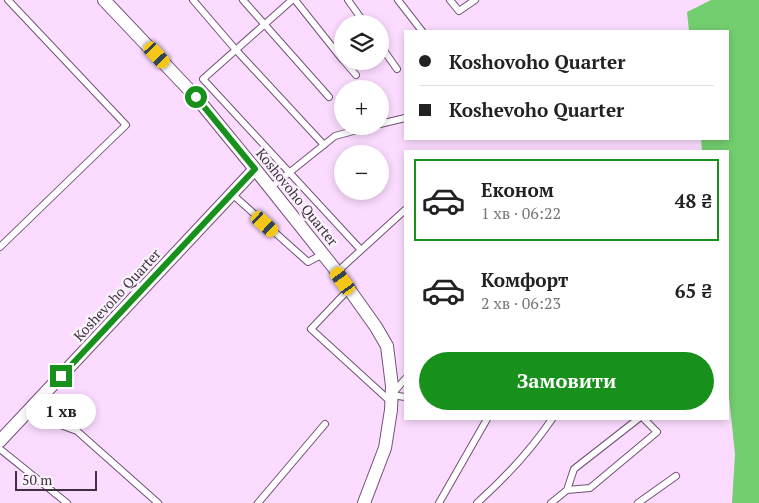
<!DOCTYPE html>
<html lang="uk">
<head>
<meta charset="utf-8">
<style>
  body { margin:0; font-family:"PT Serif",serif; background:#f6f6f6; color:#222; height:100vh; display:flex; flex-direction:column; font-size:19px; white-space:nowrap }
  * { box-sizing:border-box; margin:0 }
  p { font-size:16px; color:#767676 }
  .icon { flex:none; width:28px; height:28px; fill:none; stroke:currentColor; stroke-width:2; stroke-linecap:round; stroke-linejoin:round }
  .map { position:relative; flex:1; overflow:hidden }
  .side { position:absolute; left:404px; top:150px; width:325px; height:270px; display:flex; flex-direction:column; background:#fff; border-radius:0px; box-shadow:0 2px 8px #0003 }
  .side>* { flex:none }
  .banner { position:absolute; left:404px; top:30px; width:325px; height:110px; border-radius:0px; box-shadow:0 2px 8px #0003; display:grid; align-content:center; height:110px; padding:0 15px; background:#fff }
  .controls { position:absolute; left:334px; top:15px; display:grid; gap:10px }
  .controls a { display:grid; place-items:center; width:55px; height:55px; border-radius:50%; background:#fff; box-shadow:0 2px 8px #0003; font-size:25px }
  .scale { position:absolute; left:15px; bottom:12px; width:82px; box-sizing:border-box; padding-left:5px; border:2px solid #3f3041; border-top:0; font-size:14px; line-height:18px; white-space:nowrap; color:#3f3041; -webkit-text-stroke:4px #faf2fb; paint-order:stroke }
  .end { position:absolute; width:22px; height:22px; margin:-11px; border:6px solid #18901c; background:#fff; box-shadow:0 0 0 2px #fff }
  .from { border-radius:50% }
  .bubble { position:absolute; height:35px; border-radius:18px; background:#fff; box-shadow:0 2px 8px #0003; font-size:16px; font-weight:800; line-height:35px; text-align:center }
  .car { position:absolute; width:15px; height:30px; margin:-15px -8px; border-radius:6px; box-shadow:0 0 4px 1px #0007; background:linear-gradient(#f5c518 24%,#345 0 40%,#f5c518 0 76%,#345 0 86%,#f5c518 0) }
  .banner b { display:flex; align-items:center; gap:18px; height:48px; font-size:19px }
  .banner b+b { border-top:1px solid #e0e0e0 }
  .banner i { width:12px; height:12px; background:#222 }
  ul { padding:9px 0 0; list-style:none }
  li { display:flex; align-items:center; gap:15px; height:82px; margin:0 10px 8px; padding:0 5px; border:2px solid transparent; border-radius:0px }
  li div { flex:1 }
  li b { display:block; font-size:19px }
  li em { font-style:normal; font-weight:800 }
  li.selected { border-color:#18901c }
  li>.icon { width:45px; height:45px; stroke-width:1.5 }
  .cta { display:flex; gap:10px; margin-top:auto; padding:10px 15px }
  .cta a { flex:1; height:58px; border-radius:30px; background:#18901c; color:#fff; font-size:20px; font-weight:800; line-height:58px; text-align:center }
  .map>svg:first-child { display:block }
</style>
</head>
<body>
<div class="map">
<svg width="759" height="503" viewBox="0 0 759 503">
  <rect width="100%" height="100%" fill="#fbdbff"/>
  <path fill="#73ce6f" d="M 711,0 L 759,0 L 759,503 L 732,503 L 735,454 L 728,387 L 728,151 L 702,151 L 701,139 L 728,139 L 728,31 L 689,31 L 687,12 Z"/>
  <g fill="none" stroke-linecap="round" stroke-linejoin="round">
    <defs>
      <path id="lane" d="M 193,0 L 236,50 L 324,145
        M 243,0 L 329,97
        M 292,0 L 203,79 L 361,250
        M 295,0 L 342,59
        M 348,0 L 365,24
        M 398,0 L 422,31
        M 450,0 L 459,11 L 475,0
        M 380,45 L 397,69
        M 344,61 L 356,75
        M 380,124 L 405,118
        M 270,188 L 335,136 L 372,126
        M 232,194 L 308,262 L 323,254
        M 0,247 L 126,125 L 8,0
        M 337,272 L 405,210
        M 349,289 L 311,329 L 391,402
        M 394,392 L 405,379
        M 392,395 L 405,397
        M 35,404 L 55,423 L 77,431 L 158,503
        M 0,449 L 67,503
        M 567,490 L 574,469 L 638,419
        M 258,503 L 325,424
        M 439,503 L 487,419
        M 477,503 C 505,478 531,450 552,419
        M 551,503 L 567,490 L 590,488 L 657,432 L 644,419
        M 638,503 L 676,476"/>
      <path id="street" d="M 104,0 L 196,97 L 255,169 L 334,268 L 376,327 L 387,346 L 392,386 L 391,410 L 385,448 L 364,503
        M 0,441 L 255,169"/>
    </defs>
    <use href="#lane" stroke="#735077" stroke-width="8"/>
    <use href="#street" stroke="#735077" stroke-width="14"/>
    <use href="#lane" stroke="#fff" stroke-width="6"/>
    <use href="#street" stroke="#fff" stroke-width="12"/>
  </g>
  <g fill="none" stroke-linecap="round" stroke-linejoin="round">
    <path stroke="#18901c" stroke-width="6" d="M 61,376 L 255,169 L 196,97"/>
  </g>
  <g text-anchor="middle" stroke-width="5" stroke-linejoin="round" paint-order="stroke">
    <g font-size="14" fill="#3f3041" stroke="#faf2fb">
      <text transform="translate(297 197) rotate(51)" y="5">Koshovoho Quarter</text>
      <text transform="translate(117 295) rotate(-47)" y="5">Koshevoho Quarter</text>
    </g>
  </g>
</svg>
<div class="controls">
<a><svg class="icon" aria-label="layers" viewBox="0 0 24 24"><path d="M12 4l9 5-9 5-9-5zM3 14l9 5 9-5"/></svg></a>
<a>+</a>
<a>−</a>
</div>
<div class="scale">50 m</div>
<i class="end from" style="left:196px;top:97px"></i>
<i class="end" style="left:61px;top:376px"></i>
<div class="bubble" style="left:26px;top:394px;width:70px">1 хв</div>
<i class="car" style="left:157px;top:55px;rotate:137deg"></i>
<i class="car" style="left:265px;top:224px;rotate:132deg"></i>
<i class="car" style="left:343px;top:281px;rotate:324deg"></i>
<div class="banner">
<b><i class="from"></i>Koshovoho Quarter</b>
<b><i></i>Koshevoho Quarter</b>
</div>
<section class="side">
<ul>
<li class="selected"><svg class="icon" aria-label="car" viewBox="0 0 24 24"><path d="M5 17H2v-5l4-1 3-4h7l3 4 3 1v5h-3M9 17h6M6 11h13"/><circle cx="7" cy="17" r="2"/><circle cx="17" cy="17" r="2"/></svg><div><b>Економ</b><p>1 хв · 06:22</p></div><em>48 ₴</em></li>
<li><svg class="icon" aria-label="car" viewBox="0 0 24 24"><path d="M5 17H2v-5l4-1 3-4h7l3 4 3 1v5h-3M9 17h6M6 11h13"/><circle cx="7" cy="17" r="2"/><circle cx="17" cy="17" r="2"/></svg><div><b>Комфорт</b><p>2 хв · 06:23</p></div><em>65 ₴</em></li>
</ul>
<div class="cta"><a>Замовити</a></div>
</section>
</div>
</body>
</html>
